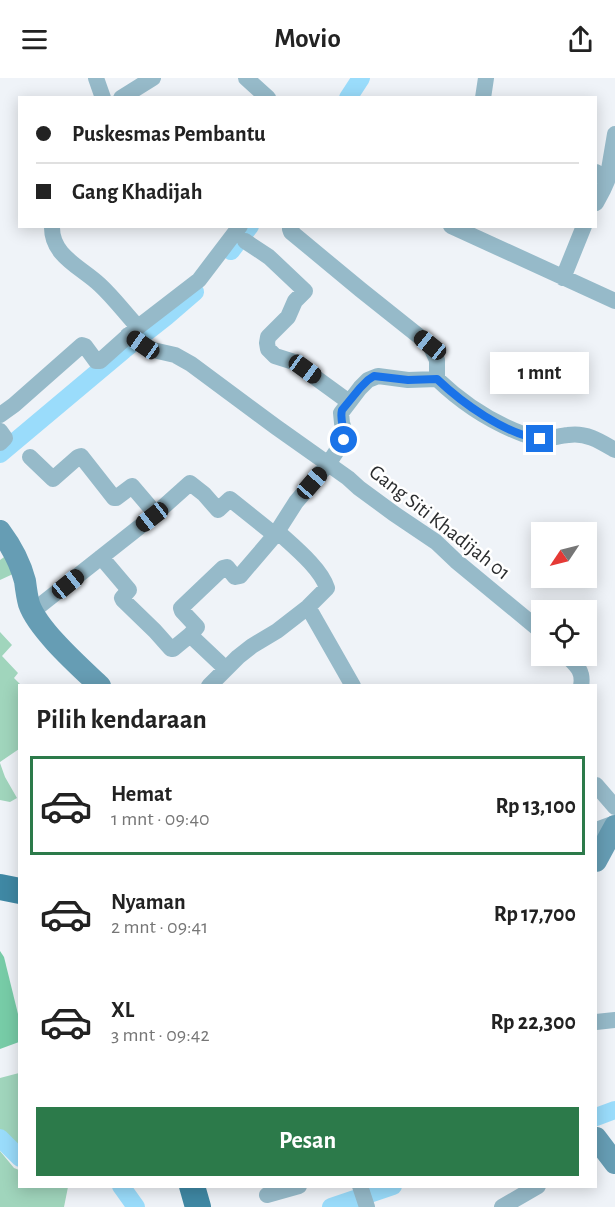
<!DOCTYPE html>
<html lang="id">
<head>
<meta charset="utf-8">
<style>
  body { margin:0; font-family:"Alegreya Sans",sans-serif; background:#f2f2f2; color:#222; height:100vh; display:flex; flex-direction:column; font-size:22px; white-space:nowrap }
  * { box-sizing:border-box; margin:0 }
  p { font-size:20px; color:#767676 }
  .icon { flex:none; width:33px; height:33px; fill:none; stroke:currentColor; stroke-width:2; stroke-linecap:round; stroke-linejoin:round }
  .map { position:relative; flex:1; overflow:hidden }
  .details { position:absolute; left:18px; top:606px; width:579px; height:504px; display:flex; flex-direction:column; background:#fff; border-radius:0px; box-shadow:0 3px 15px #0003 }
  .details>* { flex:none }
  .guide { position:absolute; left:18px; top:18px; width:579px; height:132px; border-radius:0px; box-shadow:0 3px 15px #0003; display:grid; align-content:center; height:132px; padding:0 18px; background:#fff }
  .needle { width:39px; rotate:235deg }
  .tools { position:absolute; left:531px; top:444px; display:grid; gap:12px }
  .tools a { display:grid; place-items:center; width:66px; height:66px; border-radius:0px; background:#fff; box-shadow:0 3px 15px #0003; font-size:30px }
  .end { position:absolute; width:27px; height:27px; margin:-14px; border:8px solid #1a73e8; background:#fff; box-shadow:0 0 0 3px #fff }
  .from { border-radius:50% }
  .bubble { position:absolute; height:42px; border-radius:0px; background:#fff; box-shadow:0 3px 15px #0003; font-size:20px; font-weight:700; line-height:42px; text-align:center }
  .car { position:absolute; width:18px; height:36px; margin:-18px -9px; border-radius:8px; box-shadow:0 0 4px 2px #0007; background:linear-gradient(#222 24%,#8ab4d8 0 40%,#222 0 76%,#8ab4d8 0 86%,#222 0) }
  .guide b { display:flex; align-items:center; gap:21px; height:57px; font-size:22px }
  .guide b+b { border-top:2px solid #e0e0e0 }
  .guide i { width:15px; height:15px; background:#222 }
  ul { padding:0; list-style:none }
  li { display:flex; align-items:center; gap:18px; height:99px; margin:0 12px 9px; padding:0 6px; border:3px solid transparent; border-radius:0px }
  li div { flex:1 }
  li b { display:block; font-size:22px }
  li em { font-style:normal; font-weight:700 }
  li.current { border-color:#2c7a4a }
  li>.icon { width:54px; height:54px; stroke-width:1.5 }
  h2 { padding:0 18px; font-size:27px; line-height:72px }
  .primary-button { display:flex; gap:12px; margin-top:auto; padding:12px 18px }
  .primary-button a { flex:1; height:69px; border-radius:0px; background:#2c7a4a; color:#fff; font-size:24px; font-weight:700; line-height:69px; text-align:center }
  header { display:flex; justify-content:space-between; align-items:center; height:78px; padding:0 18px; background:#fff; font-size:27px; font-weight:700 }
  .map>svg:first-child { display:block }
</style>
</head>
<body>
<header><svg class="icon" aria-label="menu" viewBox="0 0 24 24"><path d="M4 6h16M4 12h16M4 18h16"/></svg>Movio<svg class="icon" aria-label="share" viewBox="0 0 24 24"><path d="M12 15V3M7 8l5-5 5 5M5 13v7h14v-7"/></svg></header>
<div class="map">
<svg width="615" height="1129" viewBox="0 0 615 1129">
  <rect width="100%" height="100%" fill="#eff3f8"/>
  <path fill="#a0d5bc" d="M 7,477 L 13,496 L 0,502 L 0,482 Z
    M 0,554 L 12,567 L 2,578 L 18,595 L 14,600 L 21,607 L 20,608 L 19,671 L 0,684 Z
    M 0,685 L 5,699 L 17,720 L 10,724 L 0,722 Z
    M 19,995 L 20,995 L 19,1071 L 0,1052 L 0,1000 Z
    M 0,1073 L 14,1090 L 19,1092 L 20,1108 L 68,1109 L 64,1129 L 0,1129 Z"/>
  <path fill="#77cca7" d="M 0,873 L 4,879 L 19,940 L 19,964 L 0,971 Z"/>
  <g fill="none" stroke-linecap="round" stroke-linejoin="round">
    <path stroke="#9adcfb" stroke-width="18" d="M 348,20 L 361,0
      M 231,173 L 250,148
      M 0,376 L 124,272 L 166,239 L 195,214
      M 596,1039 L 615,1032
      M 0,1060 L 20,1080
      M 121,1108 L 136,1129
      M 331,1129 L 393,1108"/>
    <path stroke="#96bac9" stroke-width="16" d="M 96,0 L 103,20
      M 246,0 L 268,20
      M 121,20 L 153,0
      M 483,20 L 486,0
      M 596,94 L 607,103 L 603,112 L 596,125
      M 607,103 L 615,56
      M 52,148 C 51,178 81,189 100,207 C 114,220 125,235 138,249
      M 292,148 L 290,151 L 291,154 L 361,212 L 430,267 L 437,282 L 437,301
      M 451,148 L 615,223
      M 245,163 L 269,179 L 305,213 L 295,223 L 288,239 L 268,259 L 267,265 L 268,271 L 275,278 L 294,284 L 349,324
      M 563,200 L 584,148
      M 128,257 L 143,267 L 153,272 L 175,277 L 191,286 L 276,349 L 348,400 L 359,410 L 393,435 L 436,464 L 456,483 L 542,554
      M 437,301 C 462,325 491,344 523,356 C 527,357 531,360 536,361 C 546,362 558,358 568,357 C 586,354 600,363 615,372
      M 0,337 L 14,327 L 82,267 L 85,268 L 96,283 L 100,283 L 138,249 L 199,202 L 240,148
      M 0,353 L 5,360 L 0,365
      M 30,379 L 53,401 L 78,379 L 81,378 L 114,420 L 116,420 L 132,408 L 155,435
      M 101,479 L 129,512 L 122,520 L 123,522 L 155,553 L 171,571 L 173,571 L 190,557 L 226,591
      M 308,529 L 353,608
      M 33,533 L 152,439 L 190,405 L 204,416 L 218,432 L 230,421 L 275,457
      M 190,557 L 197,549 L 182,533 L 181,530 L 223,490 L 227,489 L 235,499 L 240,498 L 275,457 L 296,424 L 328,386 L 344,362 L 345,354 L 342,345 L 341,335 L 360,310 L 368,302 L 378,298 L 408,302 L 437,301
      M 567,578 C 576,587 584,593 581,608
      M 209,608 L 238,579 L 252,568 L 277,553 L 308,529 L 327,510 C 321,490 292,467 277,453
      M 596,707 L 615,729
      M 596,752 L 615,745
      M 596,944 L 615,942
      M 360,1108 L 367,1129
      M 267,1117 L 299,1108
      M 502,1129 L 538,1108"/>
    <path stroke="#669db4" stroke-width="22" d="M 0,453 C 12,469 20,484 25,503 C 26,511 27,519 29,526 C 38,552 80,589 100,608
      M 596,783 L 615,748
      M 596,1060 L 615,1085"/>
    <path stroke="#3f88a4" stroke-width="26" d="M 0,809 L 20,813
      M 192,1108 L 198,1129"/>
  </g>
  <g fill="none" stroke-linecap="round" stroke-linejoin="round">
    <path stroke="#1a73e8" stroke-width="8" d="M 344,362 C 346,352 339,343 342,332 L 360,310 L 368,302 L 374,298 L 408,302 L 437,301 C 462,325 505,356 540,361"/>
  </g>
  <g text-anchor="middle" stroke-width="5" stroke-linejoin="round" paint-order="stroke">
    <g font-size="21" fill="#2a2c2e" stroke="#fff">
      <text transform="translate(440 444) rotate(38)" y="7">Gang Siti Khadijah 01</text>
    </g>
  </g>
</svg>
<div class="tools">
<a><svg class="needle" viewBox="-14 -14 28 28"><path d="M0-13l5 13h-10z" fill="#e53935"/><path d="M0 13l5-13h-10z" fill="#767676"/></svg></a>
<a><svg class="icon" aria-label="locate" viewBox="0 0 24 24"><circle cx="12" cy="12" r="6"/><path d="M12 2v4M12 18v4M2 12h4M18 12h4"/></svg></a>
</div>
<i class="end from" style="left:344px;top:362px"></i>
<i class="end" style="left:540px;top:361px"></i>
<div class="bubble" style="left:490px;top:274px;width:99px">1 mnt</div>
<i class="car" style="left:143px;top:267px;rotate:305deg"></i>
<i class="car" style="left:430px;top:267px;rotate:309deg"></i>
<i class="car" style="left:305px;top:291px;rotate:126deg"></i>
<i class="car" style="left:312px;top:405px;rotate:41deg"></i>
<i class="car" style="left:152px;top:439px;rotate:232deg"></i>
<i class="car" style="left:68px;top:506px;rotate:51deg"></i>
<div class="guide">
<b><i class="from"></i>Puskesmas Pembantu</b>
<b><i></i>Gang Khadijah</b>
</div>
<section class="details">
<h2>Pilih kendaraan</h2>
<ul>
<li class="current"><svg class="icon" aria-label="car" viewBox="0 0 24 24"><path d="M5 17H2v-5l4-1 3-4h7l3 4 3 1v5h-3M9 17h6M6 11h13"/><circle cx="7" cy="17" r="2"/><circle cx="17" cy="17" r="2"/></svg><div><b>Hemat</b><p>1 mnt · 09:40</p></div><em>Rp 13,100</em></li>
<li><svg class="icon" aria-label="car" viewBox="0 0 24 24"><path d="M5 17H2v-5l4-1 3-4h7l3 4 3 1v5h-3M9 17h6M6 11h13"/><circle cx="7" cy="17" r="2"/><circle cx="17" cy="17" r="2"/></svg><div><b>Nyaman</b><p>2 mnt · 09:41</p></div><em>Rp 17,700</em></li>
<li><svg class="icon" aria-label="car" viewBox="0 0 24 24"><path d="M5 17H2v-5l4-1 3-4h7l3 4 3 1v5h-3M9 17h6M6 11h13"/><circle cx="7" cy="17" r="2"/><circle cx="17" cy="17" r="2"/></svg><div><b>XL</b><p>3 mnt · 09:42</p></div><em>Rp 22,300</em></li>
</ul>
<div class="primary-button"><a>Pesan</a></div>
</section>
</div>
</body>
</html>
